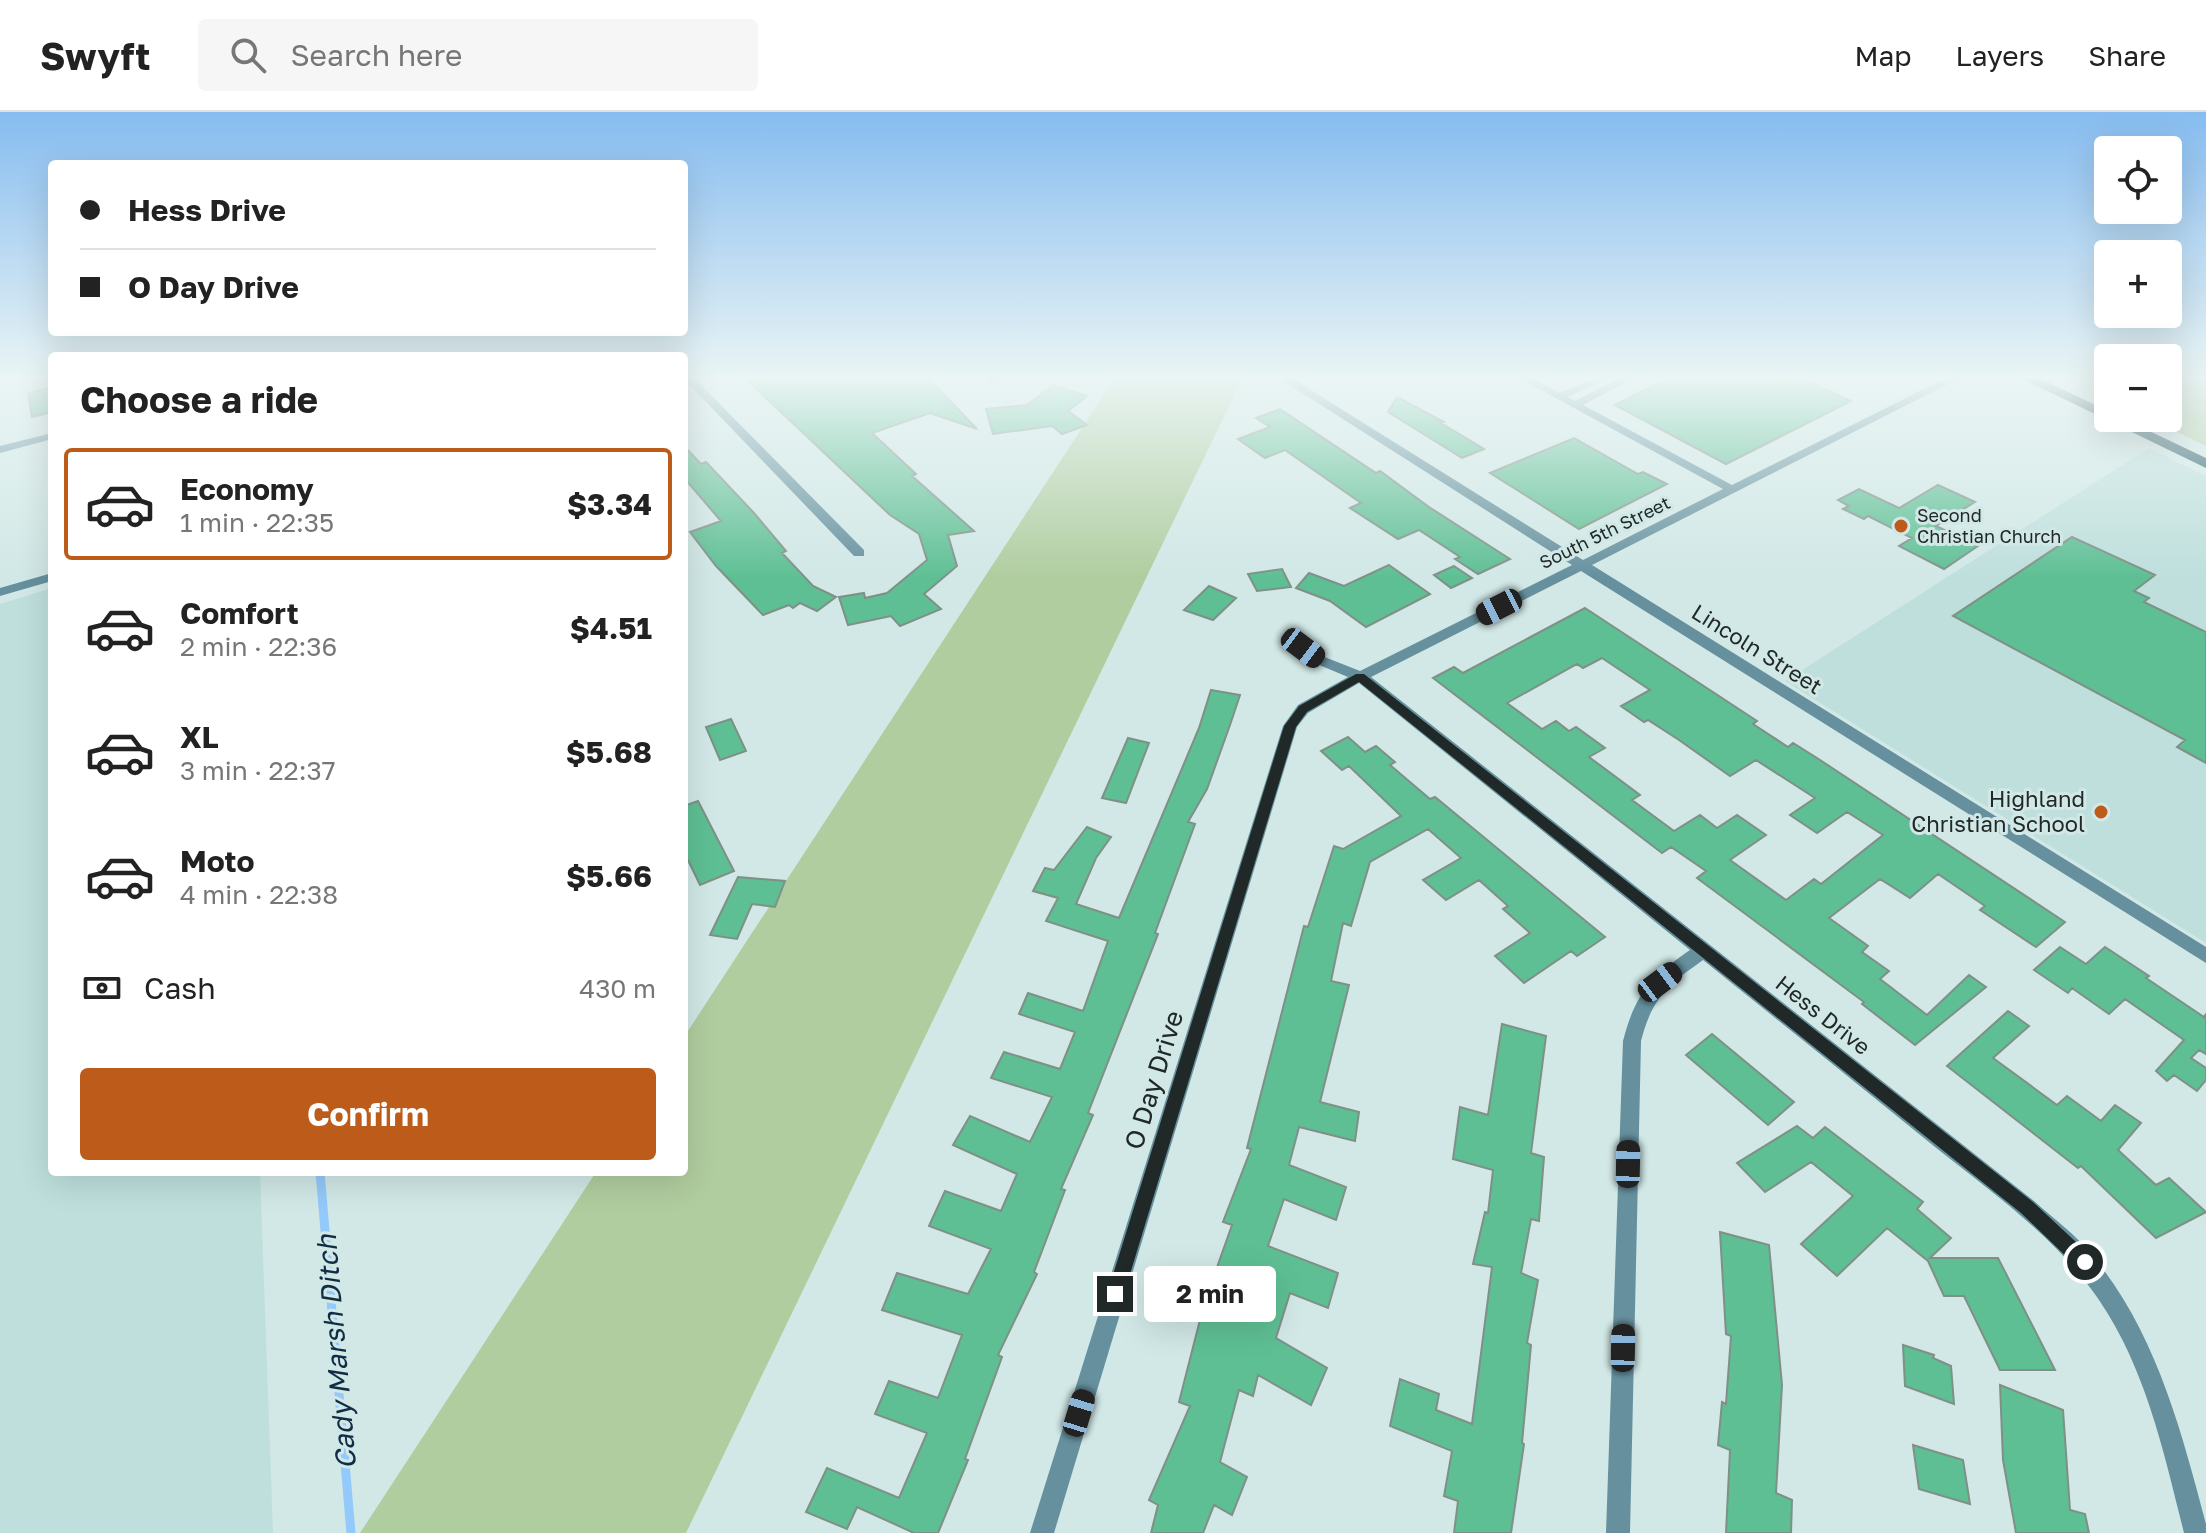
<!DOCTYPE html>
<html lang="en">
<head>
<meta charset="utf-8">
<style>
  body { margin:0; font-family:"Golos Text",sans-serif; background:#f6f6f6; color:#222; height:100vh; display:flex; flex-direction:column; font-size:30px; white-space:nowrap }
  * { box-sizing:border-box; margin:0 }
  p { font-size:26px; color:#767676 }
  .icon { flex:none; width:44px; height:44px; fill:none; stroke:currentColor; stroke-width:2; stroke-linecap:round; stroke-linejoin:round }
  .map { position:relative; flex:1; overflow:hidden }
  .details { position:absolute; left:48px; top:240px; width:640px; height:824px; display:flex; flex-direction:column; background:#fff; border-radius:8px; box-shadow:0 8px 32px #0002 }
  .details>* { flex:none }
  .hud { position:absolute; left:48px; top:48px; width:640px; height:176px; border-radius:8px; box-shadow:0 8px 32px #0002; display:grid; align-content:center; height:176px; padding:0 32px; background:#fff }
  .controls { position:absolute; left:2094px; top:24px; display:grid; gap:16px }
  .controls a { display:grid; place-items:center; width:88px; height:88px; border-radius:8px; background:#fff; box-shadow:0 8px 32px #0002; font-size:40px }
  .end { position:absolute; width:36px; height:36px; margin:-18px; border:10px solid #202928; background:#fff; box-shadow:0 0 0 4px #fff }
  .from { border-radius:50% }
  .bubble { position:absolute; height:56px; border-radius:8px; background:#fff; box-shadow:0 8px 32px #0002; font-size:26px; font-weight:700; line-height:56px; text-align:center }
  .car { position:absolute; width:24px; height:48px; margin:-24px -12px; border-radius:10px; box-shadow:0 0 6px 2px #0007; background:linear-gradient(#222 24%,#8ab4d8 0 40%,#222 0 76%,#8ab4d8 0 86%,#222 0) }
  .hud b { display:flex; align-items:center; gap:28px; height:76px; font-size:30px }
  .hud b+b { border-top:2px solid #e0e0e0 }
  .hud i { width:20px; height:20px; background:#222 }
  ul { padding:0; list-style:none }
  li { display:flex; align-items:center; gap:24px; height:112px; margin:0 16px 12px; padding:0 16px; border:4px solid transparent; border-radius:8px }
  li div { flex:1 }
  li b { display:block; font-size:30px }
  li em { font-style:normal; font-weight:700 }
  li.current { border-color:#bd5c1a }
  li>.icon { width:72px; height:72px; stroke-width:1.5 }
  h2 { padding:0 32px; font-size:36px; line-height:96px }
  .pay { display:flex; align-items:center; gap:20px; height:88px; padding:0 32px; font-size:30px }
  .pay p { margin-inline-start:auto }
  .action { display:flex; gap:16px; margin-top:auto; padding:16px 32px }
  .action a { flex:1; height:92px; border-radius:8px; background:#bd5c1a; color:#fff; font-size:32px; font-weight:700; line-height:92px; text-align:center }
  header { display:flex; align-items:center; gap:48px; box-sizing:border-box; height:112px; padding:0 40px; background:#fff; border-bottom:2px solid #e0e0e0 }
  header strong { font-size:38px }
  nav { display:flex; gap:44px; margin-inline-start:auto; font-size:28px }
  .search { width:560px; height:72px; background:#f6f6f6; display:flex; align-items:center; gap:20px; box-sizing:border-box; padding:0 28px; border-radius:8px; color:#767676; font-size:30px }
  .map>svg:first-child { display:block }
</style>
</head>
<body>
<header>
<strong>Swyft</strong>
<div class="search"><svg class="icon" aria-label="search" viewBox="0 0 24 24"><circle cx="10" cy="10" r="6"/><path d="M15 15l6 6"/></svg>Search here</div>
<nav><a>Map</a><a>Layers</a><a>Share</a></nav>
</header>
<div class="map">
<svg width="2206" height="1421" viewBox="0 0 2206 1421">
  <rect width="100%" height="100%" fill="#d1e8e6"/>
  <path fill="#bedfdc" d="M 2149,336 L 2206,364 L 2206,831 L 1785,569 Z
    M 52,476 L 52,1060 L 260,1060 L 273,1421 L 0,1421 L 0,492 Z"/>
  <path fill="#b0cd9f" d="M 1114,267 L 1242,267 L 686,1421 L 360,1421 L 596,1060 L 684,1060 L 684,925 Z
    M 2168,267 L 2206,267 L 2206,334 L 2147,306 L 2168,306 Z"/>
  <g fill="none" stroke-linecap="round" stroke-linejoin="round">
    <path stroke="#94c9fb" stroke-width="9" d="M 320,1060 L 351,1421"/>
  </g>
  <path fill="#5ebf94" stroke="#7f9087" stroke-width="2" fill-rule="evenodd" d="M 746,267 L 929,267 L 977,317 L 930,301 L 872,321 L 916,362 L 912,364 L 974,419 L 948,423 L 957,454 L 924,482 L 941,497 L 900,514 L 891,504 L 848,513 L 839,485 L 864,481 L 865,486 L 887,481 L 927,448 L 919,422 L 890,403 Z
    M 1666,267 L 1803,267 L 1851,289 L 1726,352 L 1615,293 Z
    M 1053,273 L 1087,284 L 1068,299 L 1087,313 L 1062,322 L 1052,314 L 993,322 L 986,297 L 1027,293 Z
    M 50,276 L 52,300 L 32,305 L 28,281 Z
    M 1397,285 L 1444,310 L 1441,311 L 1484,337 L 1462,346 L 1388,300 Z
    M 1280,297 L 1376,361 L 1380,359 L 1429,395 L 1510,447 L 1478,462 L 1455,447 L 1460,445 L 1419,418 L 1398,427 L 1350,396 L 1361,391 L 1285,338 L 1265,346 L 1238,327 L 1270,315 L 1256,306 Z
    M 1574,326 L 1638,362 L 1643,360 L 1667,372 L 1579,417 L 1490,361 Z
    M 684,334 L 701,352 L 706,350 L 754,401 L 786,439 L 782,441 L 813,474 L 836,485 L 817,499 L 800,491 L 793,496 L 789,493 L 763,503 L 716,454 L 690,420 L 721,409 L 684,366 Z
    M 1938,373 L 1975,390 L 1936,414 L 1978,434 L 1944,457 L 1899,434 L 1912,426 L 1868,404 L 1864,407 L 1843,397 L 1849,394 L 1838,388 L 1859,377 L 1899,396 Z
    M 2072,425 L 2155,463 L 2134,479 L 2149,486 L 2144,490 L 2206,520 L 2206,651 L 2177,635 L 2185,628 L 1953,504 Z
    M 1389,453 L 1430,482 L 1366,515 L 1330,489 L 1296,476 L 1309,461 L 1344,474 Z
    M 1454,454 L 1472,466 L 1451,476 L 1434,463 Z
    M 1282,457 L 1291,475 L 1257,479 L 1248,462 Z
    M 1209,474 L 1236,486 L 1213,508 L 1184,498 Z
    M 1585,496 L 1757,609 L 1753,612 L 1788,635 L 1793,631 L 1817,646 L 2065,810 L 2036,835 L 1980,798 L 1985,794 L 1938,762 L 1910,786 L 1880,767 L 1829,806 L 1868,834 L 1862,840 L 1889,859 L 1880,867 L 1927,903 L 1969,863 L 1986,875 L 1915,933 L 1862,892 L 1864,890 L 1697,766 L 1706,759 L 1671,735 L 1662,741 L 1433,566 L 1454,555 L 1463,561 ZM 1602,546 L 1650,578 L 1621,594 L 1644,610 L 1648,608 L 1679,628 L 1730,664 L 1756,648 L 1815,686 L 1790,703 L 1817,721 L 1847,700 L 1883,723 L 1821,772 L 1814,767 L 1786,788 L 1730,748 L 1766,723 L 1737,703 L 1717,716 L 1700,703 L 1674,719 L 1632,688 L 1640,683 L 1589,645 L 1605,636 L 1576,615 L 1569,619 L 1556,609 L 1542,617 L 1507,591 L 1577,552 L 1583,556 Z
    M 1211,578 L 1240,583 L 1230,613 L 1207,677 L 1188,710 L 1195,712 L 1155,821 L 1158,822 L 1088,1001 L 1093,1003 L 1061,1077 L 1065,1078 L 1034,1160 L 1037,1162 L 998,1243 L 1002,1245 L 965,1347 L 968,1348 L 938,1421 L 914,1421 L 857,1395 L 847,1417 L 806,1400 L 827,1356 L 899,1386 L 927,1321 L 875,1302 L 889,1269 L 938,1286 L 962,1223 L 882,1198 L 897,1161 L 968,1182 L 991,1137 L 929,1114 L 945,1079 L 1001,1099 L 1017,1062 L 953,1033 L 970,1004 L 1030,1030 L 1052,985 L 991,966 L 1004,940 L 1060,957 L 1075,920 L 1019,902 L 1028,881 L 1083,899 L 1108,829 L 1046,809 L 1058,786 L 1033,779 L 1045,756 L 1054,758 L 1087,715 L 1111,725 L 1096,746 L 1076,792 L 1119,806 L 1199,616 Z
    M 731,607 L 746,639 L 720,648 L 706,615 Z
    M 1348,625 L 1365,640 L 1376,634 L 1395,650 L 1390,653 L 1430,687 L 1435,685 L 1605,825 L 1577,844 L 1571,839 L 1524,871 L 1495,844 L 1530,821 L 1503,797 L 1508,794 L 1479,768 L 1446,788 L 1423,768 L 1461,746 L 1428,717 L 1370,750 L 1351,814 L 1343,811 L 1331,869 L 1349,873 L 1320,990 L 1359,1000 L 1355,1029 L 1299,1015 L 1289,1053 L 1346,1075 L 1336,1108 L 1284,1087 L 1268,1134 L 1338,1161 L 1328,1196 L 1290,1181 L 1276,1226 L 1327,1256 L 1311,1293 L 1258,1263 L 1253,1284 L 1239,1278 L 1220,1350 L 1247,1365 L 1232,1403 L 1214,1393 L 1203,1421 L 1151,1421 L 1158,1393 L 1149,1388 L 1190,1294 L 1179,1290 L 1204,1192 L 1232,1113 L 1223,1110 L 1251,1037 L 1247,1036 L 1304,814 L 1308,815 L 1334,734 L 1343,737 L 1401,704 L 1349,654 L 1342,658 L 1321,639 Z
    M 1128,626 L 1149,631 L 1126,691 L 1102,686 Z
    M 698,689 L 734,759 L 700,773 L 684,740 L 684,694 Z
    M 738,765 L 785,769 L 775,795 L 752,792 L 737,827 L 710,823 Z
    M 2060,835 L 2086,852 L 2105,835 L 2149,864 L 2146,866 L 2204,905 L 2206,902 L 2206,942 L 2199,938 L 2191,946 L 2206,956 L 2206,968 L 2197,979 L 2174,963 L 2167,969 L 2156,959 L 2184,928 L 2125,887 L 2109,902 L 2072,876 L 2068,881 L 2034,858 Z
    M 2008,899 L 2029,914 L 1993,946 L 2057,993 L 2067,984 L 2101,1009 L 2115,993 L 2141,1011 L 2118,1038 L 2156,1073 L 2169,1066 L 2206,1100 L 2156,1126 L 2081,1054 L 2078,1056 L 1947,954 Z
    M 1502,912 L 1546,924 L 1531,1041 L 1544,1045 L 1539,1109 L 1531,1107 L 1521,1161 L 1538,1168 L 1527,1231 L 1531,1233 L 1522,1331 L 1524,1332 L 1511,1421 L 1454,1421 L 1458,1389 L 1444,1384 L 1452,1339 L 1390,1314 L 1400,1267 L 1439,1282 L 1436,1298 L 1472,1312 L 1492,1155 L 1473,1152 L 1485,1100 L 1488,1101 L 1493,1058 L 1453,1047 L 1460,995 L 1488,1003 Z
    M 1712,922 L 1794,990 L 1768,1013 L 1686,943 Z
    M 1797,1014 L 1813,1026 L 1825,1015 L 1923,1090 L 1917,1097 L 1951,1126 L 1930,1146 L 1998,1146 L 2055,1258 L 2000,1258 L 1964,1184 L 1944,1184 L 1928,1149 L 1887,1116 L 1837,1164 L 1801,1132 L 1853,1084 L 1811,1050 L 1765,1080 L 1737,1051 Z
    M 1720,1120 L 1769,1133 L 1782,1273 L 1776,1381 L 1792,1388 L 1791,1421 L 1726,1421 L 1730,1338 L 1718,1333 L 1722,1290 L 1726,1292 L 1731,1224 L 1726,1222 Z
    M 1903,1233 L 1934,1243 L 1933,1246 L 1951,1254 L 1954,1292 L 1905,1274 Z
    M 2000,1273 L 2063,1298 L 2070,1398 L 2085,1402 L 2089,1421 L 2016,1421 L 2003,1348 Z
    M 1913,1333 L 1963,1348 L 1970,1392 L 1919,1377 Z"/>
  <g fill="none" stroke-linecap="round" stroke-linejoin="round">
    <path fill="#66909e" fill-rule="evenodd" d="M 684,267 L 695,267 L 864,438 L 864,444 L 854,444 Z
      M 984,267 L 996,267 L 996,268 L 991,271 Z
      M 1280,267 L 1293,267 L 1583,448 L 1723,377 L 1521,267 L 1534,267 L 1560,281 L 1592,267 L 1606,267 L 1568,285 L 1575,289 L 1618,267 L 1632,267 L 1583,293 L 1732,373 L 1944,267 L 1958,267 L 1592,453 L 2206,835 L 2206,851 L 1581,459 L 1371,565 L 2034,1089 C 2054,1107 2076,1123 2092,1143 C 2156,1220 2181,1318 2206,1412 L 2206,1421 L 2184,1421 C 2164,1341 2146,1257 2099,1188 C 2057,1126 1993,1081 1935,1035 C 1858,972 1780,910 1703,848 C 1668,873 1652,886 1641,929 L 1630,1421 L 1606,1421 L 1623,929 C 1635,882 1651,865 1690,838 L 1359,571 L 1308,601 L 1297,615 L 1054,1421 L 1030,1421 L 1283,614 L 1298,593 L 1348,565 L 1312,550 L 1281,525 L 1288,521 L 1293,522 L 1322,544 L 1360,559 L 1572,453 Z
      M 52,461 L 52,469 L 0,484 L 0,476 Z"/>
    <path fill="#66909e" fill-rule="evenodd" d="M 52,321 L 52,327 L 0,341 L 0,334 Z"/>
    <path fill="#154856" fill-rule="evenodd" d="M 2023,267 L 2041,267 L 2108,299 L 2108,306 L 2122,306 L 2206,346 L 2206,356 Z"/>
  </g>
  <linearGradient id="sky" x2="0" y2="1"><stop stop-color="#86bcf0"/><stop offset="0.57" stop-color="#eaf5f4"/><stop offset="1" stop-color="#eaf5f4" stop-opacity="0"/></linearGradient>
  <rect width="2206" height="466" fill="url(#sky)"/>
  <path fill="#202928" d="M 1356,562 L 1364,562 L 2033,1090 L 2091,1144 L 2093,1150 L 2091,1156 L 2085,1159 L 2078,1156 L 2021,1101 L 1359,570 L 1307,600 L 1296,615 L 1124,1182 L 1122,1188 L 1115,1191 L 1109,1188 L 1107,1182 L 1284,614 L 1299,594 Z"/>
  <g fill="#bd5c1a" stroke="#d1e8e6" stroke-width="3">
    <circle cx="1901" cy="414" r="8"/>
    <circle cx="2101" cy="700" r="8"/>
  </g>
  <g text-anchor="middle" stroke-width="6" stroke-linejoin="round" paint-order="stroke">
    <g font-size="18" fill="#202928" stroke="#d1e8e6" text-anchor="start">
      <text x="1917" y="410">Second<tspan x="1917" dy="21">Christian Church</tspan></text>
    </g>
    <g font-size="18" fill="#202928" stroke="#d1e8e6">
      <text transform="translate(1605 421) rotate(-26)" y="6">South 5th Street</text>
    </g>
    <g font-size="22" fill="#202928" stroke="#d1e8e6">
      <text transform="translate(1757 537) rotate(32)" y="8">Lincoln Street</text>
      <text transform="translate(1823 903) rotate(38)" y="8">Hess Drive</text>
    </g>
    <g font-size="22" fill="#202928" stroke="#d1e8e6" text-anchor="end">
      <text x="2085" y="695">Highland<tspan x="2085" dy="25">Christian School</tspan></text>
    </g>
    <g font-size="26" fill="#202928" stroke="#d1e8e6">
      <text transform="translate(1154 968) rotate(-73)" y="9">O Day Drive</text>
    </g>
    <g font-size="28" font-style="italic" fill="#112d46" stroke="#d1e8e6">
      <text transform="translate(336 1240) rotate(-95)" y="10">Cady Marsh Ditch</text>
    </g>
  </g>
</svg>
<div class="controls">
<a><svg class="icon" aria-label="locate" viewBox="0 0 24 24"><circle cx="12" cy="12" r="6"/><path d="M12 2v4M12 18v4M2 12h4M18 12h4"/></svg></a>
<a>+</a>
<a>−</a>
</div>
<i class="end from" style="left:2085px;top:1150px"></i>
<i class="end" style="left:1115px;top:1182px"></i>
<div class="bubble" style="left:1144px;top:1154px;width:132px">2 min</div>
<i class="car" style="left:1499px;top:495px;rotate:243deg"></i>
<i class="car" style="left:1303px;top:536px;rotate:127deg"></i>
<i class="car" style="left:1660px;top:870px;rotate:53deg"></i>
<i class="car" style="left:1628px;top:1052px;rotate:1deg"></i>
<i class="car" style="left:1623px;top:1236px;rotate:1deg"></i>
<i class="car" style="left:1079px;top:1301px;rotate:17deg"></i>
<div class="hud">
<b><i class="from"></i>Hess Drive</b>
<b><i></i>O Day Drive</b>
</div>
<section class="details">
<h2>Choose a ride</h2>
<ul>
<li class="current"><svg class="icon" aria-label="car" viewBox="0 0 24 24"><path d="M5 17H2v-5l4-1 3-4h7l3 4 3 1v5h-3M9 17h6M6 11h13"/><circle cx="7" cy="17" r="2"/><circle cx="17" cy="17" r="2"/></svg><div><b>Economy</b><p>1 min · 22:35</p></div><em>$3.34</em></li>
<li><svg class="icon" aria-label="car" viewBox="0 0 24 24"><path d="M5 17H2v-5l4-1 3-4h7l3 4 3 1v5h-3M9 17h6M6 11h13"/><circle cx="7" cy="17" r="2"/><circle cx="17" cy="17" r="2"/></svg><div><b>Comfort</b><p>2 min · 22:36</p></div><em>$4.51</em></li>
<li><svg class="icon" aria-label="car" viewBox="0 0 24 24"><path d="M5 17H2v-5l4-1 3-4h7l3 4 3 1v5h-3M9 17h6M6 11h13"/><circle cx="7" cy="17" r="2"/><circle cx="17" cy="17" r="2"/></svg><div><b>XL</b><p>3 min · 22:37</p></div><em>$5.68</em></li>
<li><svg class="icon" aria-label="car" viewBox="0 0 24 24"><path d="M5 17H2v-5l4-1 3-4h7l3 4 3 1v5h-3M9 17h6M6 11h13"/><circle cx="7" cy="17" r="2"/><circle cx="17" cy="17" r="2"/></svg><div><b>Moto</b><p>4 min · 22:38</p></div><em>$5.66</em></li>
</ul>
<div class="pay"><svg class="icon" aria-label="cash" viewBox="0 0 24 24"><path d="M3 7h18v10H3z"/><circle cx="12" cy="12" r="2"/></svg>Cash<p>430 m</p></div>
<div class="action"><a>Confirm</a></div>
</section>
</div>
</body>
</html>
